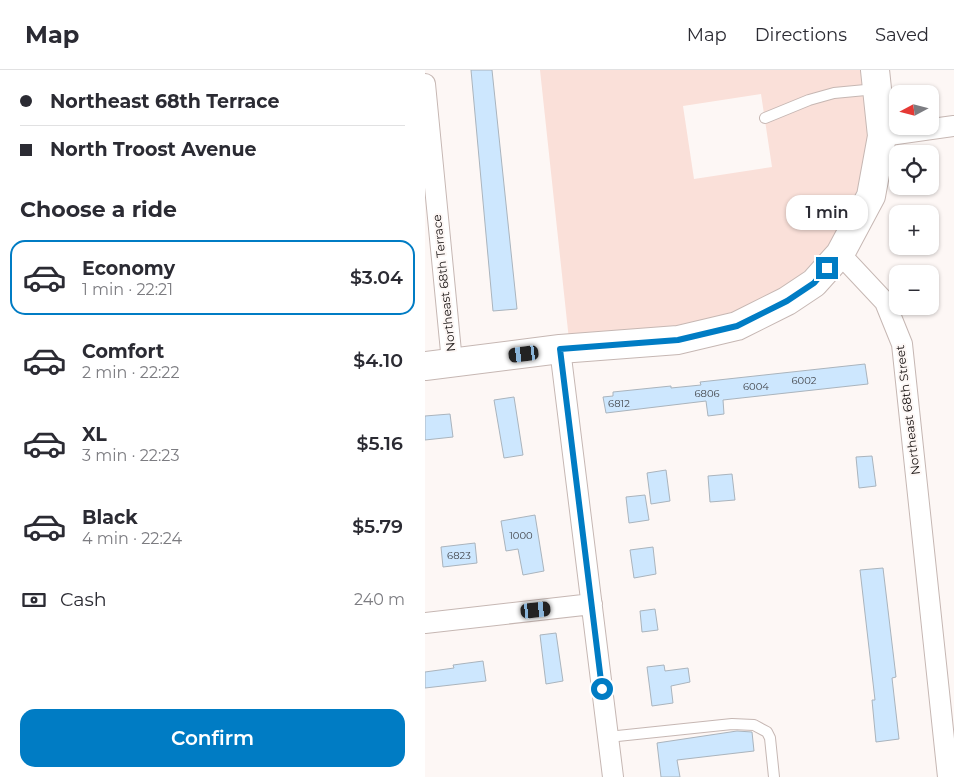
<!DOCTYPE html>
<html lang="en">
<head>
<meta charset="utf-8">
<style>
  body { margin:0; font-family:Montserrat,sans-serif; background:#f7f7f7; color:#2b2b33; height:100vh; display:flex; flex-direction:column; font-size:19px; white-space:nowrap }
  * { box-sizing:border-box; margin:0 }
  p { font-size:16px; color:#7c7c81 }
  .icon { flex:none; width:28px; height:28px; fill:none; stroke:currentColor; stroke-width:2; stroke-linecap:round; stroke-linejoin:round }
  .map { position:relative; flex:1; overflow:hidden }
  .drawer { display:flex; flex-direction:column; background:#fff; width:425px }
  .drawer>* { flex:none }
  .banner { display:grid; align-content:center; height:110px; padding:0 20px; background:#fff }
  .needle { width:32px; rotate:263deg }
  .buttons { position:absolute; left:464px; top:15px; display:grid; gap:10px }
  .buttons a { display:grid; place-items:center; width:50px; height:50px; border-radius:10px; background:#fff; box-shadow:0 1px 4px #0004; font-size:25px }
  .end { position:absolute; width:22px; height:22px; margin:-11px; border:6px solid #007cc4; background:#fff; box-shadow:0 0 0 2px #fff }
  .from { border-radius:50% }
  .bubble { position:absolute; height:35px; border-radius:15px; background:#fff; box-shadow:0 1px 4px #0004; font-size:16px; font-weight:600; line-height:35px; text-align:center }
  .car { position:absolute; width:15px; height:30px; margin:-15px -8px; border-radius:6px; box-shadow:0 0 4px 1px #0007; background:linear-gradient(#222 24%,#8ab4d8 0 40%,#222 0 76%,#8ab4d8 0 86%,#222 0) }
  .banner b { display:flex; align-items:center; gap:18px; height:48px; font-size:19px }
  .banner b+b { border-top:1px solid #e1e1e2 }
  .banner i { width:12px; height:12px; background:#2b2b33 }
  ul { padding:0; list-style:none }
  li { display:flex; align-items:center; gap:15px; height:75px; margin:0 10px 8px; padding:0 10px; border:2px solid transparent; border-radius:15px }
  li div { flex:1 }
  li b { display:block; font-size:19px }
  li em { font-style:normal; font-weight:600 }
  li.active { border-color:#007cc4 }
  li>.icon { width:45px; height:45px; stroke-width:1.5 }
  h2 { padding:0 20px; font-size:22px; line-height:60px }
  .pay { display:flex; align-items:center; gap:12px; height:55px; padding:0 20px; font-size:19px }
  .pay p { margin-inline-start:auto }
  .cta { display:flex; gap:10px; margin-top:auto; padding:10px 20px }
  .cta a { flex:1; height:58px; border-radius:15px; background:#007cc4; color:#fff; font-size:20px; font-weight:600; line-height:58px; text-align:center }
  header { display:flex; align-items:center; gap:30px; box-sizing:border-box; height:70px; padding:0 25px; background:#fff; border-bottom:1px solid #e1e1e2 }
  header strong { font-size:24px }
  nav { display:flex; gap:28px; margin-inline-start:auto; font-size:18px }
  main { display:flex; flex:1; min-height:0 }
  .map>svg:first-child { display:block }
</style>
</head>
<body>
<header>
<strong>Map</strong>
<nav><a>Map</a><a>Directions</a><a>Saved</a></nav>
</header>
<main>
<section class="drawer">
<div class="banner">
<b><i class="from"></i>Northeast 68th Terrace</b>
<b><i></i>North Troost Avenue</b>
</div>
<h2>Choose a ride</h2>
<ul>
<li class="active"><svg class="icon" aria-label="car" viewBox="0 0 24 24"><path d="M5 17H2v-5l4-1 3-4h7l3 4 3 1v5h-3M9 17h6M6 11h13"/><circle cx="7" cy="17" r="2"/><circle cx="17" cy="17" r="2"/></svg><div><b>Economy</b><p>1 min · 22:21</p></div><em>$3.04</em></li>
<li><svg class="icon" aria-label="car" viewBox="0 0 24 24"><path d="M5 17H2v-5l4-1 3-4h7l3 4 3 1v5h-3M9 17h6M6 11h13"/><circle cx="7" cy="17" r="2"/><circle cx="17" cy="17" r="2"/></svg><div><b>Comfort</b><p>2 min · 22:22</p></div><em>$4.10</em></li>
<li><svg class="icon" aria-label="car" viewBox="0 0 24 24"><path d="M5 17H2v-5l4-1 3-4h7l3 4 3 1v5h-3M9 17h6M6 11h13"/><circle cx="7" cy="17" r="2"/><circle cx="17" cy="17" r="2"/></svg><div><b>XL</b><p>3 min · 22:23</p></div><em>$5.16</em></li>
<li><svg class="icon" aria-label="car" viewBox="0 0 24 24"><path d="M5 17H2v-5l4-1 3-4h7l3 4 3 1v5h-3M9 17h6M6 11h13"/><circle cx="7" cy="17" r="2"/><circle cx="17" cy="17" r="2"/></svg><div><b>Black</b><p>4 min · 22:24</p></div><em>$5.79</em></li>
</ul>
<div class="pay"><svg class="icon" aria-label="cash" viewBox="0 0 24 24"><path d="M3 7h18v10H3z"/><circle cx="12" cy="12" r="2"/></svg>Cash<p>240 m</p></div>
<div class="cta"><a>Confirm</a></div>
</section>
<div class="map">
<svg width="529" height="707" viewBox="0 0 529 707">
  <rect width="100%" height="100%" fill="#fdf7f5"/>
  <path fill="#fae0d9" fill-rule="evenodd" d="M 115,0 L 441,0 L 444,77 L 432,122 L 402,178 L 362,219 L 317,242 L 283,252 L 144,270 ZM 336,24 L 347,97 L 269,109 L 258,36 Z"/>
  <path fill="#cde7fe" stroke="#aab4bd" d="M 46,0 L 67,0 L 92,239 L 68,241 Z
    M 440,294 L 443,314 L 298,330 L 299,344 L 283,346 L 281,331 L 181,343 L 178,327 L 188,326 L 188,322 L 246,316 L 246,318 L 276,315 L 275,312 Z
    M 89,327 L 98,385 L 79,388 L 69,330 Z
    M 25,344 L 28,367 L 0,370 L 0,346 Z
    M 447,386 L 451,416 L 434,418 L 431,387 Z
    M 241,400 L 245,431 L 226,434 L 222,403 Z
    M 307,404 L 310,430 L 285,432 L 283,406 Z
    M 220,425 L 224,450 L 204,453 L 201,427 Z
    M 110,445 L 119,501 L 98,505 L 93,479 L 81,481 L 76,451 Z
    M 50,473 L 52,493 L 18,497 L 16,477 Z
    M 228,477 L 231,504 L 209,508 L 205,480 Z
    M 458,498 L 471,607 L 467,608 L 474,669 L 451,672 L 447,630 L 450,630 L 435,500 Z
    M 230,539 L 233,560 L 217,562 L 215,541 Z
    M 131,563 L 138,611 L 121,614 L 115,565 Z
    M 58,591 L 61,611 L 0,618 L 0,602 L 29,598 L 28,595 Z
    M 239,595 L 240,601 L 263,598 L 265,612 L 246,616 L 248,633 L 227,636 L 222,597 Z
    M 312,661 L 327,662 L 329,681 L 252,690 L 255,707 L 236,707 L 232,673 Z"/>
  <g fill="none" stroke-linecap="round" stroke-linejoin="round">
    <defs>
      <path id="lane" d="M 340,48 L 384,30 L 409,23 L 451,19
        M 183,667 L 307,654 L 329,655 L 342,662 L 345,668 L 349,707"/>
      <path id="street" d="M 0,14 L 27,292
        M 457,66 L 529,56
        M 415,184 L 460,232 L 477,274 L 523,707
        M 135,279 L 188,707
        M 0,553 L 167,534"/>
      <path id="secondary" d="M 0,296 L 135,279 L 253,270 L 312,256 L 362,231 L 389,213 L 415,184 L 446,126 L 457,66 L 450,0"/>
    </defs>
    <use href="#lane" stroke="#c6b7b3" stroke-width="12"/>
    <use href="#street" stroke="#c6b7b3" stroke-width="22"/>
    <use href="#secondary" stroke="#c6b7b3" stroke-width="30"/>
    <use href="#lane" stroke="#fff" stroke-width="10"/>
    <use href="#street" stroke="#fff" stroke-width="20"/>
    <use href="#secondary" stroke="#fff" stroke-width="28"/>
  </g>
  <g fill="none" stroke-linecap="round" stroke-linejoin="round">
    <path stroke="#007cc4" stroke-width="6" d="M 177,619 L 135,279 L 253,270 L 312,256 L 362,231 L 389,213 L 402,198"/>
  </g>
  <g text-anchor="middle" stroke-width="4" stroke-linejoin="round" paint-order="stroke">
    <g font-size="10" fill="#44474c">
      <text x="379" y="314">6002</text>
      <text x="331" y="320">6004</text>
      <text x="282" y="327">6806</text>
      <text x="194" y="337">6812</text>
      <text x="96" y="469">1000</text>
      <text x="34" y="489">6823</text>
    </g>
    <g font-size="12" fill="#171211" stroke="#fdf7f5">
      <text transform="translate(19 213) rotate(-96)" y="4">Northeast 68th Terrace</text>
      <text transform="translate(483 340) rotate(-97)" y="4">Northeast 68th Street</text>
    </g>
  </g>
</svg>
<div class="buttons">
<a><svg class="needle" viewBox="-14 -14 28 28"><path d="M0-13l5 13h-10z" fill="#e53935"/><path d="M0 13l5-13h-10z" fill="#7c7c81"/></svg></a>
<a><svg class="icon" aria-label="locate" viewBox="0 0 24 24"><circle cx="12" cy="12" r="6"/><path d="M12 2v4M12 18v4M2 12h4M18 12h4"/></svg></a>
<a>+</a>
<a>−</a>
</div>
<i class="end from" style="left:177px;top:619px"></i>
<i class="end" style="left:402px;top:198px"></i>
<div class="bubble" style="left:361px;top:125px;width:82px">1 min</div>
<i class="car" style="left:99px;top:284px;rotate:263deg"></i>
<i class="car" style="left:111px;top:540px;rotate:84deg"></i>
</div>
</main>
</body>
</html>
